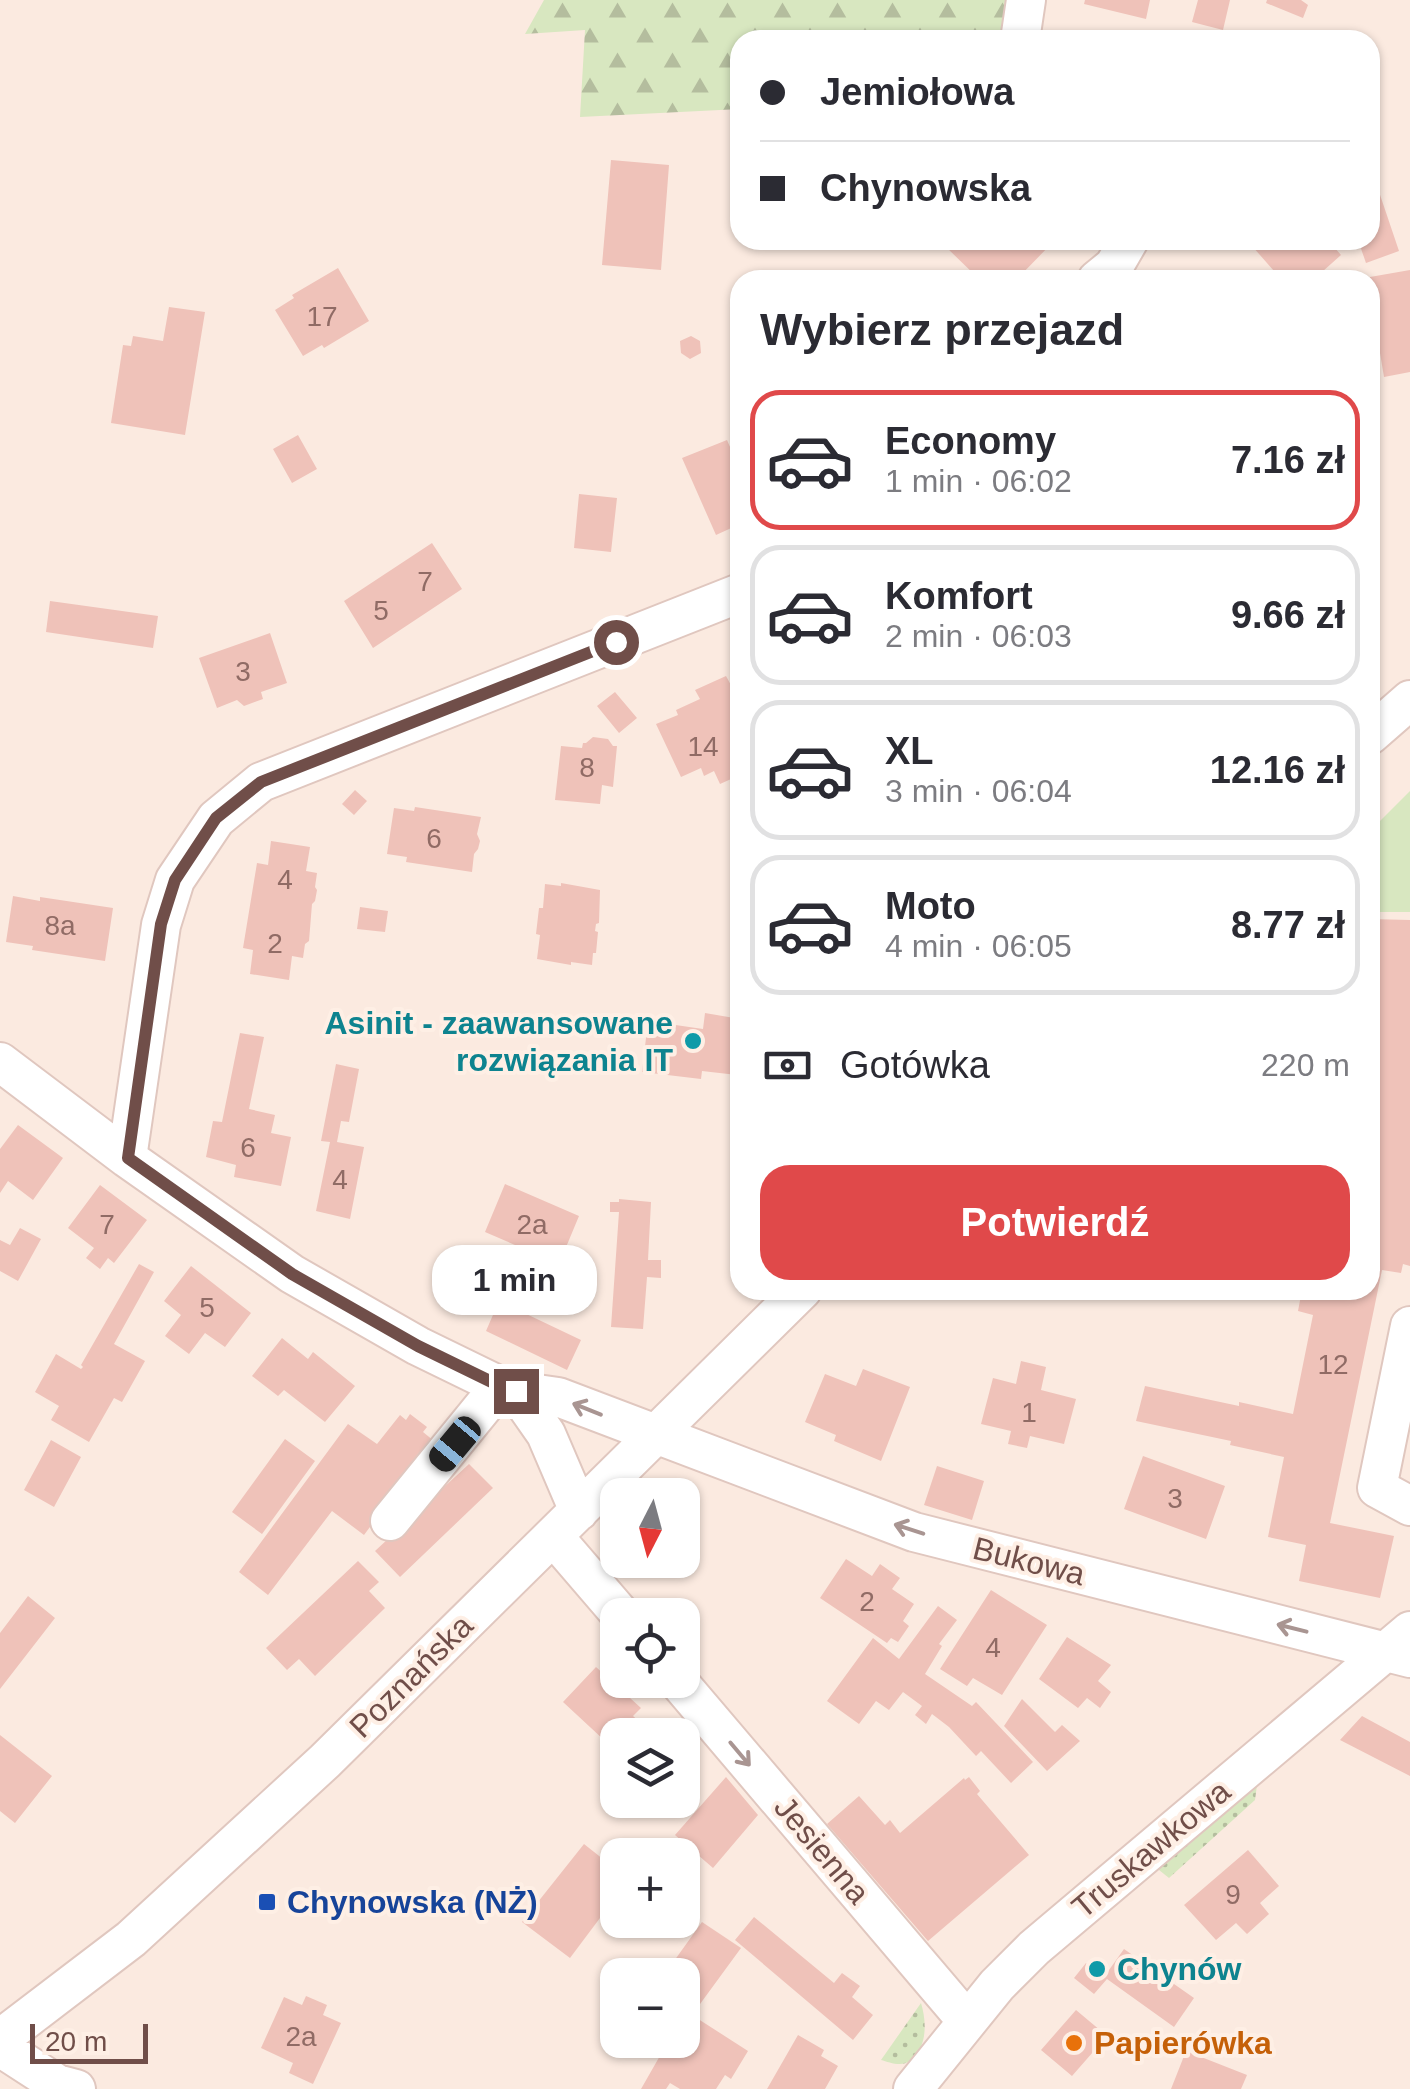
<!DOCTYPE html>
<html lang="pl">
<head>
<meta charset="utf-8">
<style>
  body { margin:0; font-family:Arial,sans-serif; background:#f2f2f3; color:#2b2b33; height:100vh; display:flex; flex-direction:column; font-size:38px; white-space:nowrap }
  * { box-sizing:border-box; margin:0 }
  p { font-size:32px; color:#7c7c81 }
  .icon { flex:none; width:55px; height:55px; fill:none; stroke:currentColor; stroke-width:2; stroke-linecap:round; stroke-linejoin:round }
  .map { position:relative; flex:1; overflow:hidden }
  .sheet { position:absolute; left:730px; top:270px; width:650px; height:1030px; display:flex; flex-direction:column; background:#fff; border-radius:30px; box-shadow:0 2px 8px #0004 }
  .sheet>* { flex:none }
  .banner { position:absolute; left:730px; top:30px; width:650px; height:220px; border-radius:30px; box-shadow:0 2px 8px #0004; display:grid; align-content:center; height:220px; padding:0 30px; background:#fff }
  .needle { width:65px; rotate:186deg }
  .tools { position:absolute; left:600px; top:1478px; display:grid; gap:20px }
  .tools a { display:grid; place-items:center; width:100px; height:100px; border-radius:20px; background:#fff; box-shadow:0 2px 8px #0004; font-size:50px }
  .scale { position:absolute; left:30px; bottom:25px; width:118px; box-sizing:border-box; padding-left:10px; border:5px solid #704e49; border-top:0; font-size:28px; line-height:35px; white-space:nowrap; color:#704e49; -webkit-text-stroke:8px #feefe5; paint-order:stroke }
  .end { position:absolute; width:45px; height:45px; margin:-22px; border:12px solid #704e49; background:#fff; box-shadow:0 0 0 5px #fff }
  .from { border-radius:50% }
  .bubble { position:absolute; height:70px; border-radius:30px; background:#fff; box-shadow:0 2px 8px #0004; font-size:32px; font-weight:700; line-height:70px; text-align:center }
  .car { position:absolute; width:30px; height:60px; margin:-30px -15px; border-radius:12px; box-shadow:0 0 8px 2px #0007; background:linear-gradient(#222 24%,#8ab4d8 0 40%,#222 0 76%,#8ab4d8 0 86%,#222 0) }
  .banner b { display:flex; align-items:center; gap:35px; height:95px; font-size:38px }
  .banner b+b { border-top:2px solid #e1e1e2 }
  .banner i { width:25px; height:25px; background:#2b2b33 }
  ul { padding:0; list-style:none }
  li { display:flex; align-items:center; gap:30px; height:140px; margin:0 20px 15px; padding:0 10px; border:5px solid #e1e1e2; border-radius:30px }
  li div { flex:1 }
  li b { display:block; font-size:38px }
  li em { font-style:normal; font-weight:700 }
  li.current { border-color:#e0494a }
  li>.icon { width:90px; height:90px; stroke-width:1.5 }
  h2 { padding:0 30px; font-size:45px; line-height:120px }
  .pay { display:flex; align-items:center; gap:25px; height:110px; padding:0 30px; font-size:38px }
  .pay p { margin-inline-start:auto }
  .button { display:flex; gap:20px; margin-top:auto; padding:20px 30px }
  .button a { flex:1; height:115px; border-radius:30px; background:#e0494a; color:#fff; font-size:40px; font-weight:700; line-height:115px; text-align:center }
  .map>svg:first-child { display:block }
</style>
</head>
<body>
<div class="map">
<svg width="1410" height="2089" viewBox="0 0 1410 2089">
  <defs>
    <pattern id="grass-dots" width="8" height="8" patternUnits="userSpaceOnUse" patternTransform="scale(2.5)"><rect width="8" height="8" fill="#d8e7c0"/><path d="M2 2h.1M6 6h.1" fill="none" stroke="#b4bd9e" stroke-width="1.8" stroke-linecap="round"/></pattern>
    <pattern id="forest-firs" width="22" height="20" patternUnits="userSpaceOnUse" patternTransform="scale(2.5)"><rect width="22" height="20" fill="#d8e7c0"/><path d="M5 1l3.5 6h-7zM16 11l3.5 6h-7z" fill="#b4bd9e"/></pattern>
  </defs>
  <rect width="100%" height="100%" fill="#fbeae0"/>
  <path fill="url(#grass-dots)" d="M 1257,1785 L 1255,1800 L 1169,1878 L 1159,1870 L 1158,1864 Z
    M 921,2003 C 927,2022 928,2052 906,2063 C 898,2066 888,2062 881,2060 Z"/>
  <path fill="url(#forest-firs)" d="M 544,0 L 1028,0 L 1023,40 L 740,40 L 740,109 L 580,117 L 585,30 L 525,34 Z"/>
  <path fill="#d8e7c0" d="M 1410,791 L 1410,912 L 1370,912 L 1370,831 Z"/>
  <path fill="#efc2b9" d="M 1085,0 L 1150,0 L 1146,19 L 1084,4 Z
    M 1198,0 L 1230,0 L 1223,30 L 1192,22 Z
    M 1267,0 L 1301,0 L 1308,5 L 1303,18 L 1266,3 Z
    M 611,160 L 669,165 L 661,270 L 602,265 Z
    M 1375,180 L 1399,251 L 1366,263 L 1358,240 L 1370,240 L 1370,182 Z
    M 953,240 L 1055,240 L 1016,280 L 980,280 L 946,247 Z
    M 1259,240 L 1328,240 L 1341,255 L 1313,280 L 1282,280 L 1252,246 Z
    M 338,268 L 369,321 L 324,348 L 322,345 L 303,356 L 275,310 L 294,298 L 292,295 Z
    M 1410,270 L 1410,372 L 1384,377 L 1370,293 L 1370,277 Z
    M 169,307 L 205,312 L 185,435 L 111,423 L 123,345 L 131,346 L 133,336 L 163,341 Z
    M 691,336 L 700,341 L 701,353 L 690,359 L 681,353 L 680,341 Z
    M 298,435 L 317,469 L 292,483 L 273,449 Z
    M 727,440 L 740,470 L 740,524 L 716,535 L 682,458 Z
    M 579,494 L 617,498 L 611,552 L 574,548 Z
    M 432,543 L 462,589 L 373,648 L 344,601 Z
    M 50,601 L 158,616 L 153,648 L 46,632 Z
    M 270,633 L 287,683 L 261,692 L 263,699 L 244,706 L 237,700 L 217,708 L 199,658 Z
    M 726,676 L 732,687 L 740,684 L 740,775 L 720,784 L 714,771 L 704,776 L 701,768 L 681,777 L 656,724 L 678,715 L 676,710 L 700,699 L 695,690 Z
    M 615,692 L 637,718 L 619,733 L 597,706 Z
    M 593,737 L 608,739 L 613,746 L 617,746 L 613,787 L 602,785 L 600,804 L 555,800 L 561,746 L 582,748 L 583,743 L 586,743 Z
    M 355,790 L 367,801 L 354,815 L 342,804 Z
    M 415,807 L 481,817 L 477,834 L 480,841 L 478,849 L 474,854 L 472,872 L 406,862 L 407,857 L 387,854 L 394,808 L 414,811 Z
    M 271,841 L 310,847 L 306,871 L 317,873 L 315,887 L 317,890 L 315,901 L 312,904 L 309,941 L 305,944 L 303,958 L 292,956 L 289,980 L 250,974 L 253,950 L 243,948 L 257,863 L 268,865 Z
    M 561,883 L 600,890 L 599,923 L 596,924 L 595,931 L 598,932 L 596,953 L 593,953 L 592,965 L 571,962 L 571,965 L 537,959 L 540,935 L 536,934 L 539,908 L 543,908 L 545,884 L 561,886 Z
    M 13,896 L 40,901 L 40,897 L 113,908 L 105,961 L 32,950 L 33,946 L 6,942 Z
    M 360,907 L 388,911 L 385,932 L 357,929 Z
    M 1370,919 L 1410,920 L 1410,1266 L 1403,1264 L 1401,1273 L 1382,1270 L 1330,1523 L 1394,1536 L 1380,1598 L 1299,1581 L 1306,1545 L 1268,1537 L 1284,1457 L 1230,1445 L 1231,1441 L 1136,1421 L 1145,1386 L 1239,1406 L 1239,1402 L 1293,1414 L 1313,1315 L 1298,1311 L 1302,1290 L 1370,1290 Z
    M 705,1013 L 740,1019 L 737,1075 L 702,1071 L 701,1079 L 642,1072 L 648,1021 L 703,1029 Z
    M 240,1033 L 264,1037 L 249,1109 L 275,1115 L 271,1133 L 291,1137 L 281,1186 L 234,1177 L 236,1165 L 206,1157 L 213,1121 L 222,1122 Z
    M 336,1064 L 359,1069 L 349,1122 L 341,1121 L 337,1142 L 364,1147 L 350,1219 L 316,1211 L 330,1142 L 321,1141 Z
    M 18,1125 L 63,1158 L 33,1200 L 8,1181 L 0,1193 L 0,1149 Z
    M 505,1184 L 579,1216 L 559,1264 L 485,1232 Z
    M 100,1185 L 147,1220 L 114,1263 L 108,1258 L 100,1269 L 86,1258 L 94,1248 L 68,1228 Z
    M 619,1199 L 651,1202 L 648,1260 L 661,1260 L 661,1278 L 647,1277 L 643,1329 L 611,1327 L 619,1212 L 610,1212 L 610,1202 L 619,1202 Z
    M 20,1228 L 41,1239 L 18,1281 L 0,1271 L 0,1240 L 10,1245 Z
    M 139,1264 L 154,1272 L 114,1344 L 145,1361 L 122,1402 L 114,1398 L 89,1442 L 51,1420 L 59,1406 L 35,1392 L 56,1354 L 81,1369 L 83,1367 L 81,1365 Z
    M 191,1266 L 251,1313 L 225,1347 L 205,1333 L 189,1354 L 165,1336 L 181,1315 L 164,1301 Z
    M 499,1301 L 581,1340 L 567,1370 L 486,1331 Z
    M 282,1338 L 308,1359 L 313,1352 L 355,1386 L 325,1422 L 284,1390 L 278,1396 L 252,1376 Z
    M 1021,1361 L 1046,1367 L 1041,1390 L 1076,1399 L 1064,1444 L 1030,1436 L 1027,1448 L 1008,1444 L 1011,1431 L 981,1424 L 993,1378 L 1016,1384 Z
    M 863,1369 L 910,1387 L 881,1461 L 834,1441 L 836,1435 L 805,1422 L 825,1374 L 856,1386 Z
    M 410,1414 L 427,1427 L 423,1432 L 434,1441 L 364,1535 L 332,1511 L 268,1595 L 239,1572 L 348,1424 L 377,1444 L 400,1415 L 406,1420 Z
    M 285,1439 L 315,1461 L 262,1534 L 232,1512 Z
    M 51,1440 L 81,1457 L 54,1507 L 24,1490 Z
    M 1143,1456 L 1225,1486 L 1206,1539 L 1124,1509 Z
    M 469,1464 L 493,1488 L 400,1577 L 375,1551 Z
    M 937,1466 L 984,1481 L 972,1520 L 924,1505 Z
    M 846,1559 L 872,1576 L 880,1564 L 900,1578 L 892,1589 L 914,1604 L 903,1621 L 909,1626 L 898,1642 L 891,1638 L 887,1643 L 820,1598 Z
    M 358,1561 L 379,1582 L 369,1591 L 385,1608 L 315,1676 L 299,1659 L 287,1670 L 266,1648 Z
    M 991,1590 L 1047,1625 L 1002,1695 L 973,1678 L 967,1686 L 940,1669 Z
    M 28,1596 L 55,1618 L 0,1689 L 0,1633 Z
    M 938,1606 L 957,1620 L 939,1644 L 942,1646 L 925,1674 L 972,1706 L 976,1702 L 1033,1762 L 1011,1783 L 981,1751 L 976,1756 L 949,1727 L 932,1714 L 926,1724 L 915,1715 L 922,1706 L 903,1692 L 889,1710 L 876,1701 L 859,1724 L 827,1701 L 873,1638 L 899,1659 Z
    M 1067,1637 L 1111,1665 L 1098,1681 L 1111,1692 L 1100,1708 L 1087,1698 L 1078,1708 L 1039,1679 Z
    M 596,1667 L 641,1708 L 633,1716 L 654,1735 L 618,1735 L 618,1753 L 563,1702 Z
    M 1022,1699 L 1055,1732 L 1062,1725 L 1080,1741 L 1047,1771 L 1004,1726 Z
    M 1362,1716 L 1410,1742 L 1410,1776 L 1340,1740 Z
    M 0,1735 L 52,1776 L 15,1823 L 0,1811 Z
    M 726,1777 L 758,1815 L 713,1868 L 675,1835 Z
    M 969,1777 L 980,1791 L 977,1794 L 1029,1855 L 928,1941 L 827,1824 L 859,1796 L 885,1825 L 890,1820 L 900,1833 L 964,1778 L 965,1780 Z
    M 584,1844 L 618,1871 L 618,1894 L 570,1958 L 522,1922 Z
    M 1248,1850 L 1279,1886 L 1260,1903 L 1269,1914 L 1247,1934 L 1236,1923 L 1216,1940 L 1184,1905 Z
    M 754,1917 L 834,1983 L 842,1973 L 860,1986 L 852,1997 L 873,2015 L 853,2040 L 735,1940 Z
    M 702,1922 L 741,1948 L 692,2015 L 748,2051 L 731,2079 L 725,2075 L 716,2089 L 680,2089 L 670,2083 L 666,2089 L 641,2089 L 669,2040 L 682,2040 L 682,1975 L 664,1975 Z
    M 1124,1949 L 1194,1998 L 1174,2027 L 1107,1979 L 1094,1994 L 1074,1978 L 1086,1963 L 1104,1977 Z
    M 306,1996 L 327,2005 L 323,2015 L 341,2023 L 313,2084 L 289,2073 L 293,2063 L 261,2048 L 284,1997 L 302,2005 Z
    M 1076,2010 L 1107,2036 L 1072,2076 L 1041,2050 Z
    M 798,2035 L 824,2050 L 821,2056 L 838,2066 L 825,2089 L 767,2089 Z
    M 1186,2051 L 1247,2075 L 1241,2089 L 1171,2089 Z"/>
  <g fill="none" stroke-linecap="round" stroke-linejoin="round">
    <defs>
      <path id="minor" d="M 1020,40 L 1026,0
        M 1097,280 L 1114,266 L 1129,240
        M 1370,735 L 1410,700
        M 0,1062 L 127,1158 L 292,1274 L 418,1346 L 500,1386 L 516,1391 L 558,1397 L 914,1532 L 1410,1658
        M 127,1158 L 161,925 L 175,880 L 216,819 L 261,782 L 740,593
        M 1410,1326 L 1377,1488 L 1410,1506
        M 516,1391 L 546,1434 L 579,1511
        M 390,1521 L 500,1386
        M 554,1537 L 621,1615
        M 677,1680 L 967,2021
        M 0,2039 L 131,1939 L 325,1761 L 802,1290
        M 0,2047 L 57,2084 L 76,2089
        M 913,2089 L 997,1985 L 1034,1948 L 1410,1631"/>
    </defs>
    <use href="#minor" stroke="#e0c7bf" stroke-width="42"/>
    <use href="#minor" stroke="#fff" stroke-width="38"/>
  </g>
  <defs><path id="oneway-shaft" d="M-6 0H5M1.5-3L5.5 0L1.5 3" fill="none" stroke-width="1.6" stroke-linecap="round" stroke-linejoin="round" transform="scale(2.5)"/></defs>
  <g stroke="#a99592">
    <use href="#oneway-shaft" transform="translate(587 1409) rotate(-158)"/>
    <use href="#oneway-shaft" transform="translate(909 1529) rotate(-162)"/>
    <use href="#oneway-shaft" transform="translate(1292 1628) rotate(-166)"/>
    <use href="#oneway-shaft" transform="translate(740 1754) rotate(50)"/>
  </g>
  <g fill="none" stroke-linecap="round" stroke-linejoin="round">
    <path stroke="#704e49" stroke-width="12" d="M 516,1391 L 500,1386 L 418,1346 L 292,1274 L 128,1158 L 161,924 L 175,880 L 216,818 L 261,782 L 616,642"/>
  </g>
  <g fill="#0f9aa8" stroke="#feefe5" stroke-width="4">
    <circle cx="693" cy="1041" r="10"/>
    <circle cx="1097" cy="1969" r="10"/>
  </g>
  <rect fill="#1a4fb4" stroke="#feefe5" stroke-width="4" x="257" y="1892" width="20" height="20" rx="5"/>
  <circle fill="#e8710a" stroke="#feefe5" stroke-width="4" cx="1074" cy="2043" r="10"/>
  <g text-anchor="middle" stroke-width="8" stroke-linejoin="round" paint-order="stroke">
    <g font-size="28" fill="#906b65">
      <text x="322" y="326">17</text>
      <text x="425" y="591">7</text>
      <text x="381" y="620">5</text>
      <text x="243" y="681">3</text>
      <text x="703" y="756">14</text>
      <text x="587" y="777">8</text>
      <text x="434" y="848">6</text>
      <text x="285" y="889">4</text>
      <text x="60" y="935">8a</text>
      <text x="275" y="953">2</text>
      <text x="248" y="1157">6</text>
      <text x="340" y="1189">4</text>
      <text x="107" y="1234">7</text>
      <text x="532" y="1234">2a</text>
      <text x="207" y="1317">5</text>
      <text x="1333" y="1374">12</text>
      <text x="1029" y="1422">1</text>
      <text x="1175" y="1508">3</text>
      <text x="867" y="1611">2</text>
      <text x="993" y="1657">4</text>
      <text x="1233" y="1904">9</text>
      <text x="301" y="2046">2a</text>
    </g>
    <g font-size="32" font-weight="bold" fill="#0d838f" stroke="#feefe5" text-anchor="end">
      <text x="673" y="1034">Asinit - zaawansowane<tspan x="673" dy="37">rozwiązania IT</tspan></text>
      <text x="1117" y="1980" text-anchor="start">Chynów</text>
    </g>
    <g font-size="32" fill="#704e49" stroke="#feefe5">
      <text transform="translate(1029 1561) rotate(14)" y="11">Bukowa</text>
      <text transform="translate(411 1676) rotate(-45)" y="11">Poznańska</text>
      <text transform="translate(1151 1849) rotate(-40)" y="11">Truskawkowa</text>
      <text transform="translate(822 1850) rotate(50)" y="11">Jesienna</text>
    </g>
    <g font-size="32" font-weight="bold" fill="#164399" stroke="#feefe5" text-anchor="start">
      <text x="287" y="1913">Chynowska (NŻ)</text>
    </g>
    <g font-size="32" font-weight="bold" fill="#c56008" stroke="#feefe5" text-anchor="start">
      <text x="1094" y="2054">Papierówka</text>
    </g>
  </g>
</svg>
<div class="tools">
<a><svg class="needle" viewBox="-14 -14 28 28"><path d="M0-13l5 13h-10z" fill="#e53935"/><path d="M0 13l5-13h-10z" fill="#7c7c81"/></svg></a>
<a><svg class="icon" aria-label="locate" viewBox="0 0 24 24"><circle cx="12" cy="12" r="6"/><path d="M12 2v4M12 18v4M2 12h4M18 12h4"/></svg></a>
<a><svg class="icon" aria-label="layers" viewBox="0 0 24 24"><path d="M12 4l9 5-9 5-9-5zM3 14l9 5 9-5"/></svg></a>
<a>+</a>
<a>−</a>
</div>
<div class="scale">20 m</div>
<i class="end from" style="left:616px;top:642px"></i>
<i class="end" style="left:516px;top:1391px"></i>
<div class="bubble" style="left:432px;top:1245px;width:165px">1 min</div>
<i class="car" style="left:455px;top:1444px;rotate:220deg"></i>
<div class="banner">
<b><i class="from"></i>Jemiołowa</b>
<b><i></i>Chynowska</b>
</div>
<section class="sheet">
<h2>Wybierz przejazd</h2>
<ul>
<li class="current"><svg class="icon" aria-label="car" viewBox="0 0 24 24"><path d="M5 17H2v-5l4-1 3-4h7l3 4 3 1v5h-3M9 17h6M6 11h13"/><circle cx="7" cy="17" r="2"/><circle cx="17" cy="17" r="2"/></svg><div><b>Economy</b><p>1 min · 06:02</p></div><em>7.16 zł</em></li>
<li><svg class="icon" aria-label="car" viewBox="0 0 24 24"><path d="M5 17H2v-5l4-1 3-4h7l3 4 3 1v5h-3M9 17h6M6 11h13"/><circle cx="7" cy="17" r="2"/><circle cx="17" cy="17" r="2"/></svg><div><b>Komfort</b><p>2 min · 06:03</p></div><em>9.66 zł</em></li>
<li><svg class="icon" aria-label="car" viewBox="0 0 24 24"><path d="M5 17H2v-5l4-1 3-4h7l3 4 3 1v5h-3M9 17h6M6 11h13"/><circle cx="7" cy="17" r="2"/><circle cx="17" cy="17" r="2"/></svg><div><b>XL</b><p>3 min · 06:04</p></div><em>12.16 zł</em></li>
<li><svg class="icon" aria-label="car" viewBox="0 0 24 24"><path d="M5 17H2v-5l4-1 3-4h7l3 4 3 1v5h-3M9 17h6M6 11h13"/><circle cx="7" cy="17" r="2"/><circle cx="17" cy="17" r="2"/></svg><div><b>Moto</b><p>4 min · 06:05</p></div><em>8.77 zł</em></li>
</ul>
<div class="pay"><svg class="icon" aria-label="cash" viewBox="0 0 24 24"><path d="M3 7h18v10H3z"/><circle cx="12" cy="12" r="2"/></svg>Gotówka<p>220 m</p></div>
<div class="button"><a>Potwierdź</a></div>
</section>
</div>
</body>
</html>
